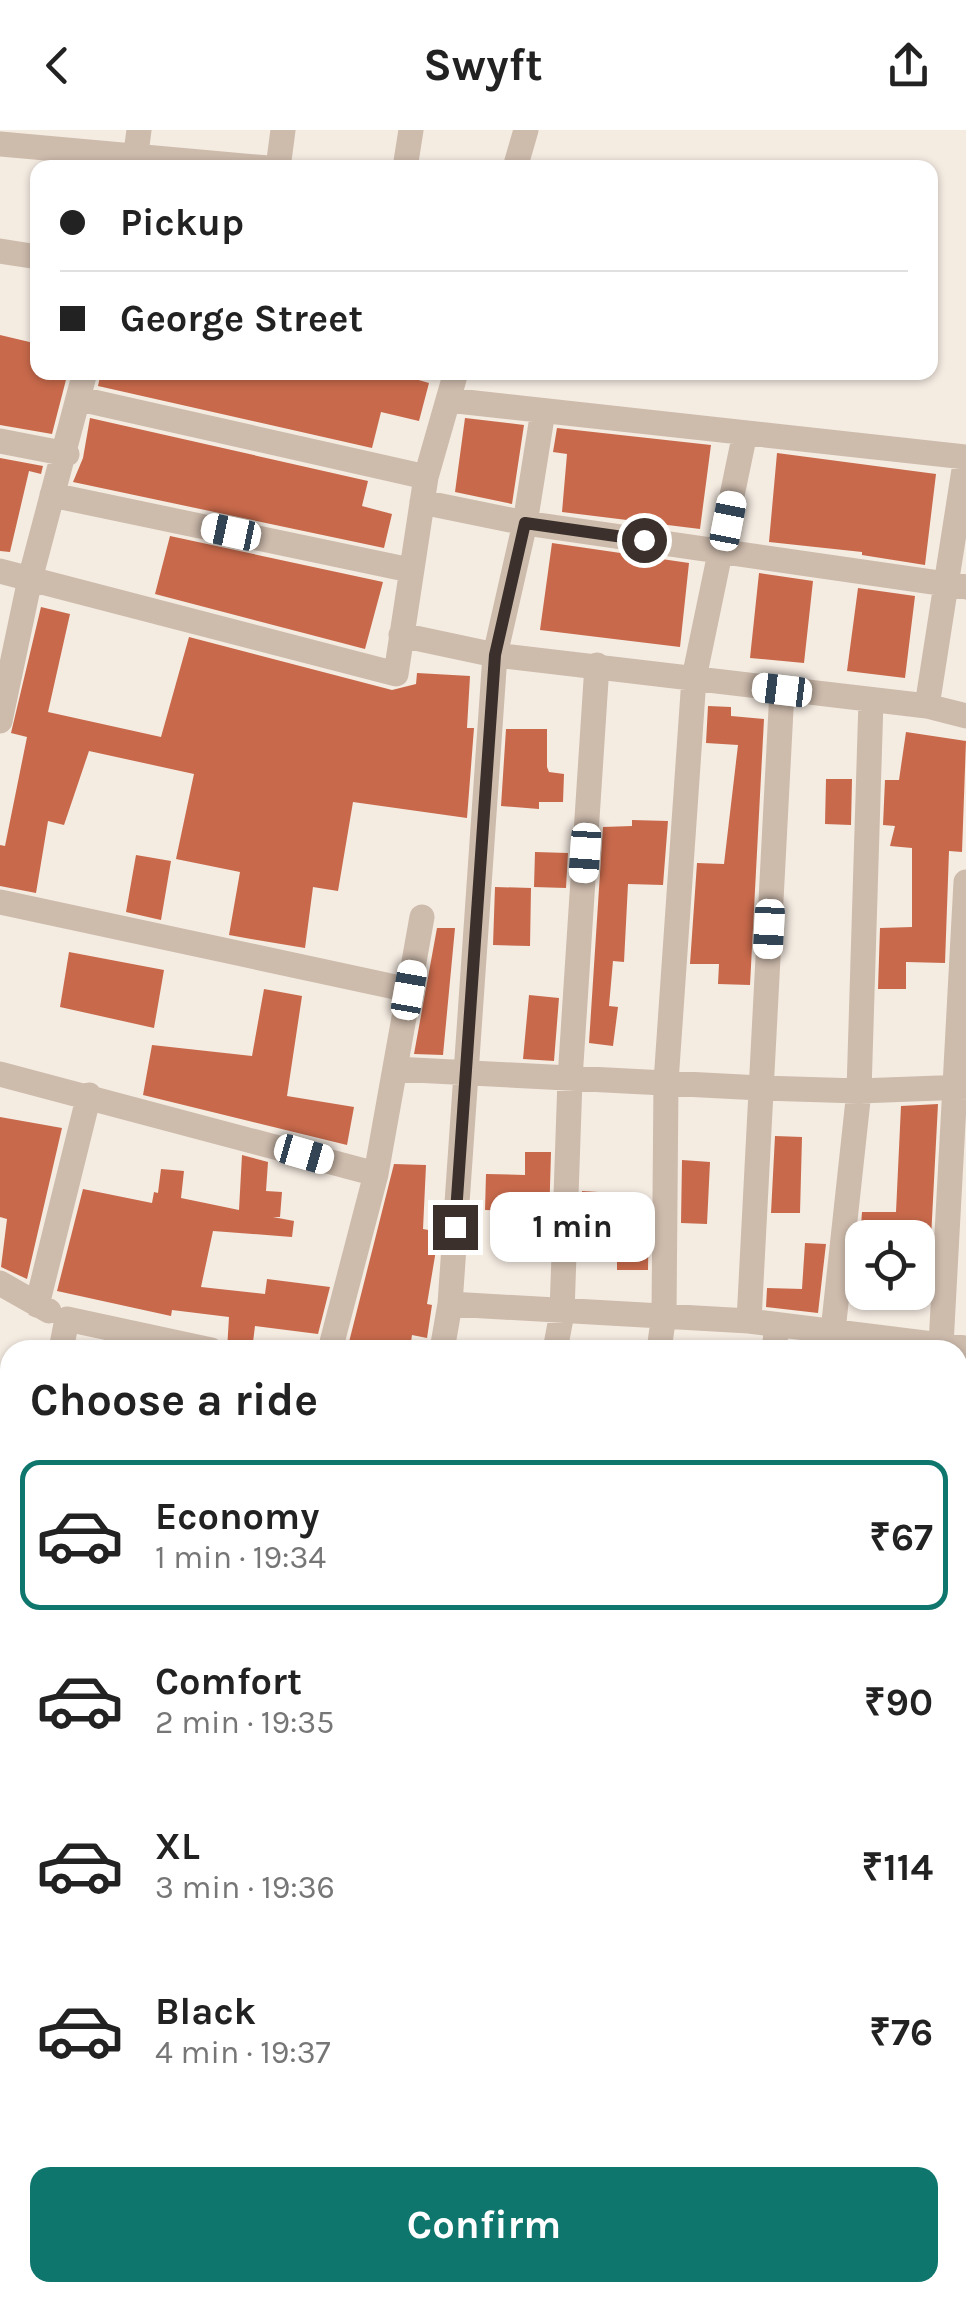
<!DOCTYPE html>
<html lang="en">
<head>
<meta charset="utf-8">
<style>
  body { margin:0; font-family:Karla,sans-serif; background:#f6f6f6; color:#222; height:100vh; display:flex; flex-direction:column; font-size:38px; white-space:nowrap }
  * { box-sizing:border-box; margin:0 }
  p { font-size:32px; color:#767676 }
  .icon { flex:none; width:55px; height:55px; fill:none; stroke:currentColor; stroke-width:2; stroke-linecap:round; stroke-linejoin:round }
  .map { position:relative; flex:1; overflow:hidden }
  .panel { position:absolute; left:0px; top:1210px; width:968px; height:962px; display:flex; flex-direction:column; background:#fff; border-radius:30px 30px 0 0; box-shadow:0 2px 8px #0004 }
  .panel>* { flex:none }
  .hud { position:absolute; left:30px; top:30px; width:908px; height:220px; border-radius:20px; box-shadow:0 2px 8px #0004; display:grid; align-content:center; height:220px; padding:0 30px; background:#fff }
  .tools { position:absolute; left:845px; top:1090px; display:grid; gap:20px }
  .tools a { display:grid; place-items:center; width:90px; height:90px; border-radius:20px; background:#fff; box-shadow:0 2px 8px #0004; font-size:50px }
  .end { position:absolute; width:45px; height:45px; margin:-22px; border:12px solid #3b302b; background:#fff; box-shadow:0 0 0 5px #fff }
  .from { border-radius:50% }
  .bubble { position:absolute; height:70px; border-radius:20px; background:#fff; box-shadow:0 2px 8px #0004; font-size:32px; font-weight:700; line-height:70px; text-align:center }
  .car { position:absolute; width:30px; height:60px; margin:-30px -15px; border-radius:12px; box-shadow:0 0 8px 2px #0007; background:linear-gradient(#fff 24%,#345 0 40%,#fff 0 76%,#345 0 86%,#fff 0) }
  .hud b { display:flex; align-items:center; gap:35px; height:95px; font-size:38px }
  .hud b+b { border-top:2px solid #e0e0e0 }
  .hud i { width:25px; height:25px; background:#222 }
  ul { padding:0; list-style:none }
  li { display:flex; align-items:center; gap:30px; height:150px; margin:0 20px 15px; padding:0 10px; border:5px solid transparent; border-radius:20px }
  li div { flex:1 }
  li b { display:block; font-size:38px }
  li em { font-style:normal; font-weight:700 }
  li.active { border-color:#0f766e }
  li>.icon { width:90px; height:90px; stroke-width:1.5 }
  h2 { padding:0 30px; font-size:45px; line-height:120px }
  .primary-button { display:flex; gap:20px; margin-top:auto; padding:20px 30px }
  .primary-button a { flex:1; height:115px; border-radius:20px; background:#0f766e; color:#fff; font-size:40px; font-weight:700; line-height:115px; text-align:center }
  header { display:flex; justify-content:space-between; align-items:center; height:130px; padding:0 30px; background:#fff; font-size:45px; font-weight:700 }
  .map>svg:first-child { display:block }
</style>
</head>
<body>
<header><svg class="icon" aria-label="back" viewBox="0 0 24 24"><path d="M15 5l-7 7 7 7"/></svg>Swyft<svg class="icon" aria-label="share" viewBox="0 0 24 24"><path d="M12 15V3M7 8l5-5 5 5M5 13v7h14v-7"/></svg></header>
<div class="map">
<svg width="966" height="2172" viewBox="0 0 966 2172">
  <rect width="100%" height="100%" fill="#f4ebe1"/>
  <path fill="#c8694b" d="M 0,205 L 38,214 L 38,242 L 68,242 L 52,304 L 0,295 Z
    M 101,242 L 391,242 L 429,253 L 419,291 L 381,282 L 372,318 L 98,256 Z
    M 90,288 L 368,351 L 362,376 L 392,384 L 384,418 L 73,352 L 83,328 Z
    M 465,288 L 524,295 L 512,374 L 455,362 Z
    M 557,298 L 711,315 L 700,399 L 562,382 L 567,324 L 553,322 Z
    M 777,323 L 936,344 L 925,435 L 862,425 L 862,422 L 769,412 Z
    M 0,328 L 43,336 L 41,344 L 29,341 L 10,422 L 0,421 Z
    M 170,406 L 383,452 L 365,519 L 155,464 Z
    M 552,413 L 689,433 L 680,517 L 540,500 Z
    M 759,443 L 813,451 L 804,533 L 750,528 Z
    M 858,458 L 915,466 L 905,548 L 847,541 Z
    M 41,477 L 70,484 L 48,582 L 161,607 L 189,507 L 392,560 L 416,554 L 417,543 L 470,546 L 467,598 L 474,598 L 467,688 L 353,672 L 338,761 L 313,757 L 305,818 L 251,809 L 229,805 L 240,742 L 176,729 L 194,644 L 89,621 L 64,695 L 48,691 L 36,763 L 0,756 L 0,715 L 5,716 L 27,607 L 11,603 Z
    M 708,576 L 731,577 L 731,586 L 764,589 L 750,855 L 718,854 L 719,834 L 690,834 L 697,733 L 724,734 L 738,615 L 706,613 Z
    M 506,599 L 547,599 L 547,637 L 549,642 L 564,644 L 563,672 L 539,672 L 539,679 L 501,676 Z
    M 906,602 L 966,611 L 962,722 L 949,721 L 945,833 L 906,832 L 906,859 L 878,859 L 880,798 L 912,797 L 912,718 L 890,716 L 895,696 L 883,695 L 885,650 L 899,650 Z
    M 826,649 L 852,649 L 851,695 L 825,694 Z
    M 632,690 L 668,691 L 663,755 L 628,754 L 624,832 L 613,831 L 609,876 L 618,877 L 613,916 L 589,913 L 603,697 L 632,696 Z
    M 535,722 L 568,723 L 566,758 L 534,757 Z
    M 136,725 L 171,731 L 161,790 L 126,782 Z
    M 495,757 L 531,758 L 530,816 L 493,815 Z
    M 437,798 L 455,798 L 443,925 L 414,924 Z
    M 69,822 L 164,840 L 154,898 L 60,877 Z
    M 264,859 L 302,866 L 287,966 L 354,977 L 347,1015 L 143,965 L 152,915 L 252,926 Z
    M 529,865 L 559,868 L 554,931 L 523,929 Z
    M 938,974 L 931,1108 L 860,1108 L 862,1082 L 896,1082 L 901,976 Z
    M 0,987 L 62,998 L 27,1149 L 1,1137 L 7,1089 L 0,1087 Z
    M 775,1006 L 802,1007 L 800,1083 L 771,1083 Z
    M 525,1022 L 551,1022 L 549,1091 L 525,1090 L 525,1081 L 485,1080 L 486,1044 L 525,1045 Z
    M 242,1025 L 268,1032 L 266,1061 L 282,1062 L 280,1087 L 273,1087 L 294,1091 L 292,1107 L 213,1101 L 201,1157 L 265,1164 L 267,1149 L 330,1157 L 318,1204 L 255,1196 L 252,1220 L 227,1220 L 229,1187 L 172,1180 L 171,1186 L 57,1161 L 83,1059 L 152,1073 L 154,1062 L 158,1063 L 161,1039 L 184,1041 L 181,1068 L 239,1080 Z
    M 682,1030 L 710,1032 L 707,1094 L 681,1093 Z
    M 394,1034 L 426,1035 L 423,1099 L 439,1102 L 427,1174 L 432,1175 L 427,1208 L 412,1205 L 410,1220 L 347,1220 Z
    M 582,1061 L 615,1063 L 614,1075 L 649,1075 L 648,1140 L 617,1140 L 617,1131 L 580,1129 Z
    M 805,1113 L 826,1114 L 818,1183 L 766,1177 L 767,1158 L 802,1159 Z"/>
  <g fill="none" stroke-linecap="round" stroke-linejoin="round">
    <path stroke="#cdbbac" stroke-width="25" d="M 0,14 L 268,38
      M 134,38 L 139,0
      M 278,38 L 283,0
      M 405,38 L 411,0
      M 515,38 L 526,0
      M 0,121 L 38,127
      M 448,270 L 966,327 L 927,576
      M 0,311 L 67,324
      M 426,347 L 456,242
      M 52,365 L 410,440
      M 422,372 L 525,393 L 966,457
      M 0,441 L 396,544 L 426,347 L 80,269
      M 401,505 L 495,525 L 927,576 L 966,586
      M 0,591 L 30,449 L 85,242
      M 0,772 L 409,860
      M 395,939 L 761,958 L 859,961 L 966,957
      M 0,944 L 376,1044
      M 0,1153 L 49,1181
      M 450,1174 L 749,1191 L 966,1218
      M 37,1175 L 89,965
      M 749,1191 L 782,560
      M 833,1201 L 859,961 L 871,570
      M 941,1215 L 966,752
      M 61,1220 L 67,1189 L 211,1220
      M 330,1220 L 376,1044 L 422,787
      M 442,1220 L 450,1174 L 495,525 L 525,393 L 543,281
      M 555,1220 L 562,1183 L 570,949 L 597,535
      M 659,1220 L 664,1184 L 666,952 L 694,548 L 745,303
      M 774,1220 L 777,1195
      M 958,1333 L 966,1284
      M 958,1522 L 966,1523
      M 0,1580 L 10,1514
      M 0,1597 L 10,1599
      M 958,1612 L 966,1613
      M 0,1899 L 10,1904
      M 958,1963 L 966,1962
      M 0,2157 L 10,2138
      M 410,2162 L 429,2172
      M 143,2172 L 148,2162
      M 634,2172 L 638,2162
      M 812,2172 L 817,2162"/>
    <path stroke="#cdbbac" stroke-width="25" d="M 0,1731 L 10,1733
      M 938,2162 L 944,2172"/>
  </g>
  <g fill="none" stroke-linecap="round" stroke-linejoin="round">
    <path stroke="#3b302b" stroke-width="12" d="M 455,1097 L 495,525 L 525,393 L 644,410"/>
  </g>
</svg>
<div class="tools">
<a><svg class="icon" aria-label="locate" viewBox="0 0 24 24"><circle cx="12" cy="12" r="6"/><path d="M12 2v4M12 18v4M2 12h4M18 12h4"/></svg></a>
</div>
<i class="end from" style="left:644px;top:410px"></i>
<i class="end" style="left:455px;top:1097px"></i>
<div class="bubble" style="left:490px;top:1062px;width:165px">1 min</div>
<i class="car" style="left:728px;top:391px;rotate:11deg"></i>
<i class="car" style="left:231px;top:402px;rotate:282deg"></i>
<i class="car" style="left:782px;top:560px;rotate:277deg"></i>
<i class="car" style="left:585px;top:723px;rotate:184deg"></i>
<i class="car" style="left:769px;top:799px;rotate:183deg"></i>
<i class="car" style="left:409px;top:860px;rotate:10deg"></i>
<i class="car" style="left:304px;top:1024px;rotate:106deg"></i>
<div class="hud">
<b><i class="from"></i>Pickup</b>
<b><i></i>George Street</b>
</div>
<section class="panel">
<h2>Choose a ride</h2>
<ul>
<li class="active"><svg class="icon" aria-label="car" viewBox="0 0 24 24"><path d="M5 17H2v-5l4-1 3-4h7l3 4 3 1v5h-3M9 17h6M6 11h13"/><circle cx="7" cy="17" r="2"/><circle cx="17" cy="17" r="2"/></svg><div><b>Economy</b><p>1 min · 19:34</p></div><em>₹67</em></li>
<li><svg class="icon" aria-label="car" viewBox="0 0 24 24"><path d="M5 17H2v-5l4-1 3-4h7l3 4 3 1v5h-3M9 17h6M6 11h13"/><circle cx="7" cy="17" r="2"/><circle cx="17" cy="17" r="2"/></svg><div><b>Comfort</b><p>2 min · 19:35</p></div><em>₹90</em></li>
<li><svg class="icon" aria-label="car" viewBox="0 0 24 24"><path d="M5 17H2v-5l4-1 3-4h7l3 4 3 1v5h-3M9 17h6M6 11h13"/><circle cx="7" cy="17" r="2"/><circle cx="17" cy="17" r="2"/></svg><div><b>XL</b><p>3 min · 19:36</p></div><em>₹114</em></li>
<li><svg class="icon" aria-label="car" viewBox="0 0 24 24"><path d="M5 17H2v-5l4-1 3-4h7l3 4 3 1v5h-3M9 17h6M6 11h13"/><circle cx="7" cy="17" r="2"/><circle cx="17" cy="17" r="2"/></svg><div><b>Black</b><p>4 min · 19:37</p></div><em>₹76</em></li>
</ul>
<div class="primary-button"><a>Confirm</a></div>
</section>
</div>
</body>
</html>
